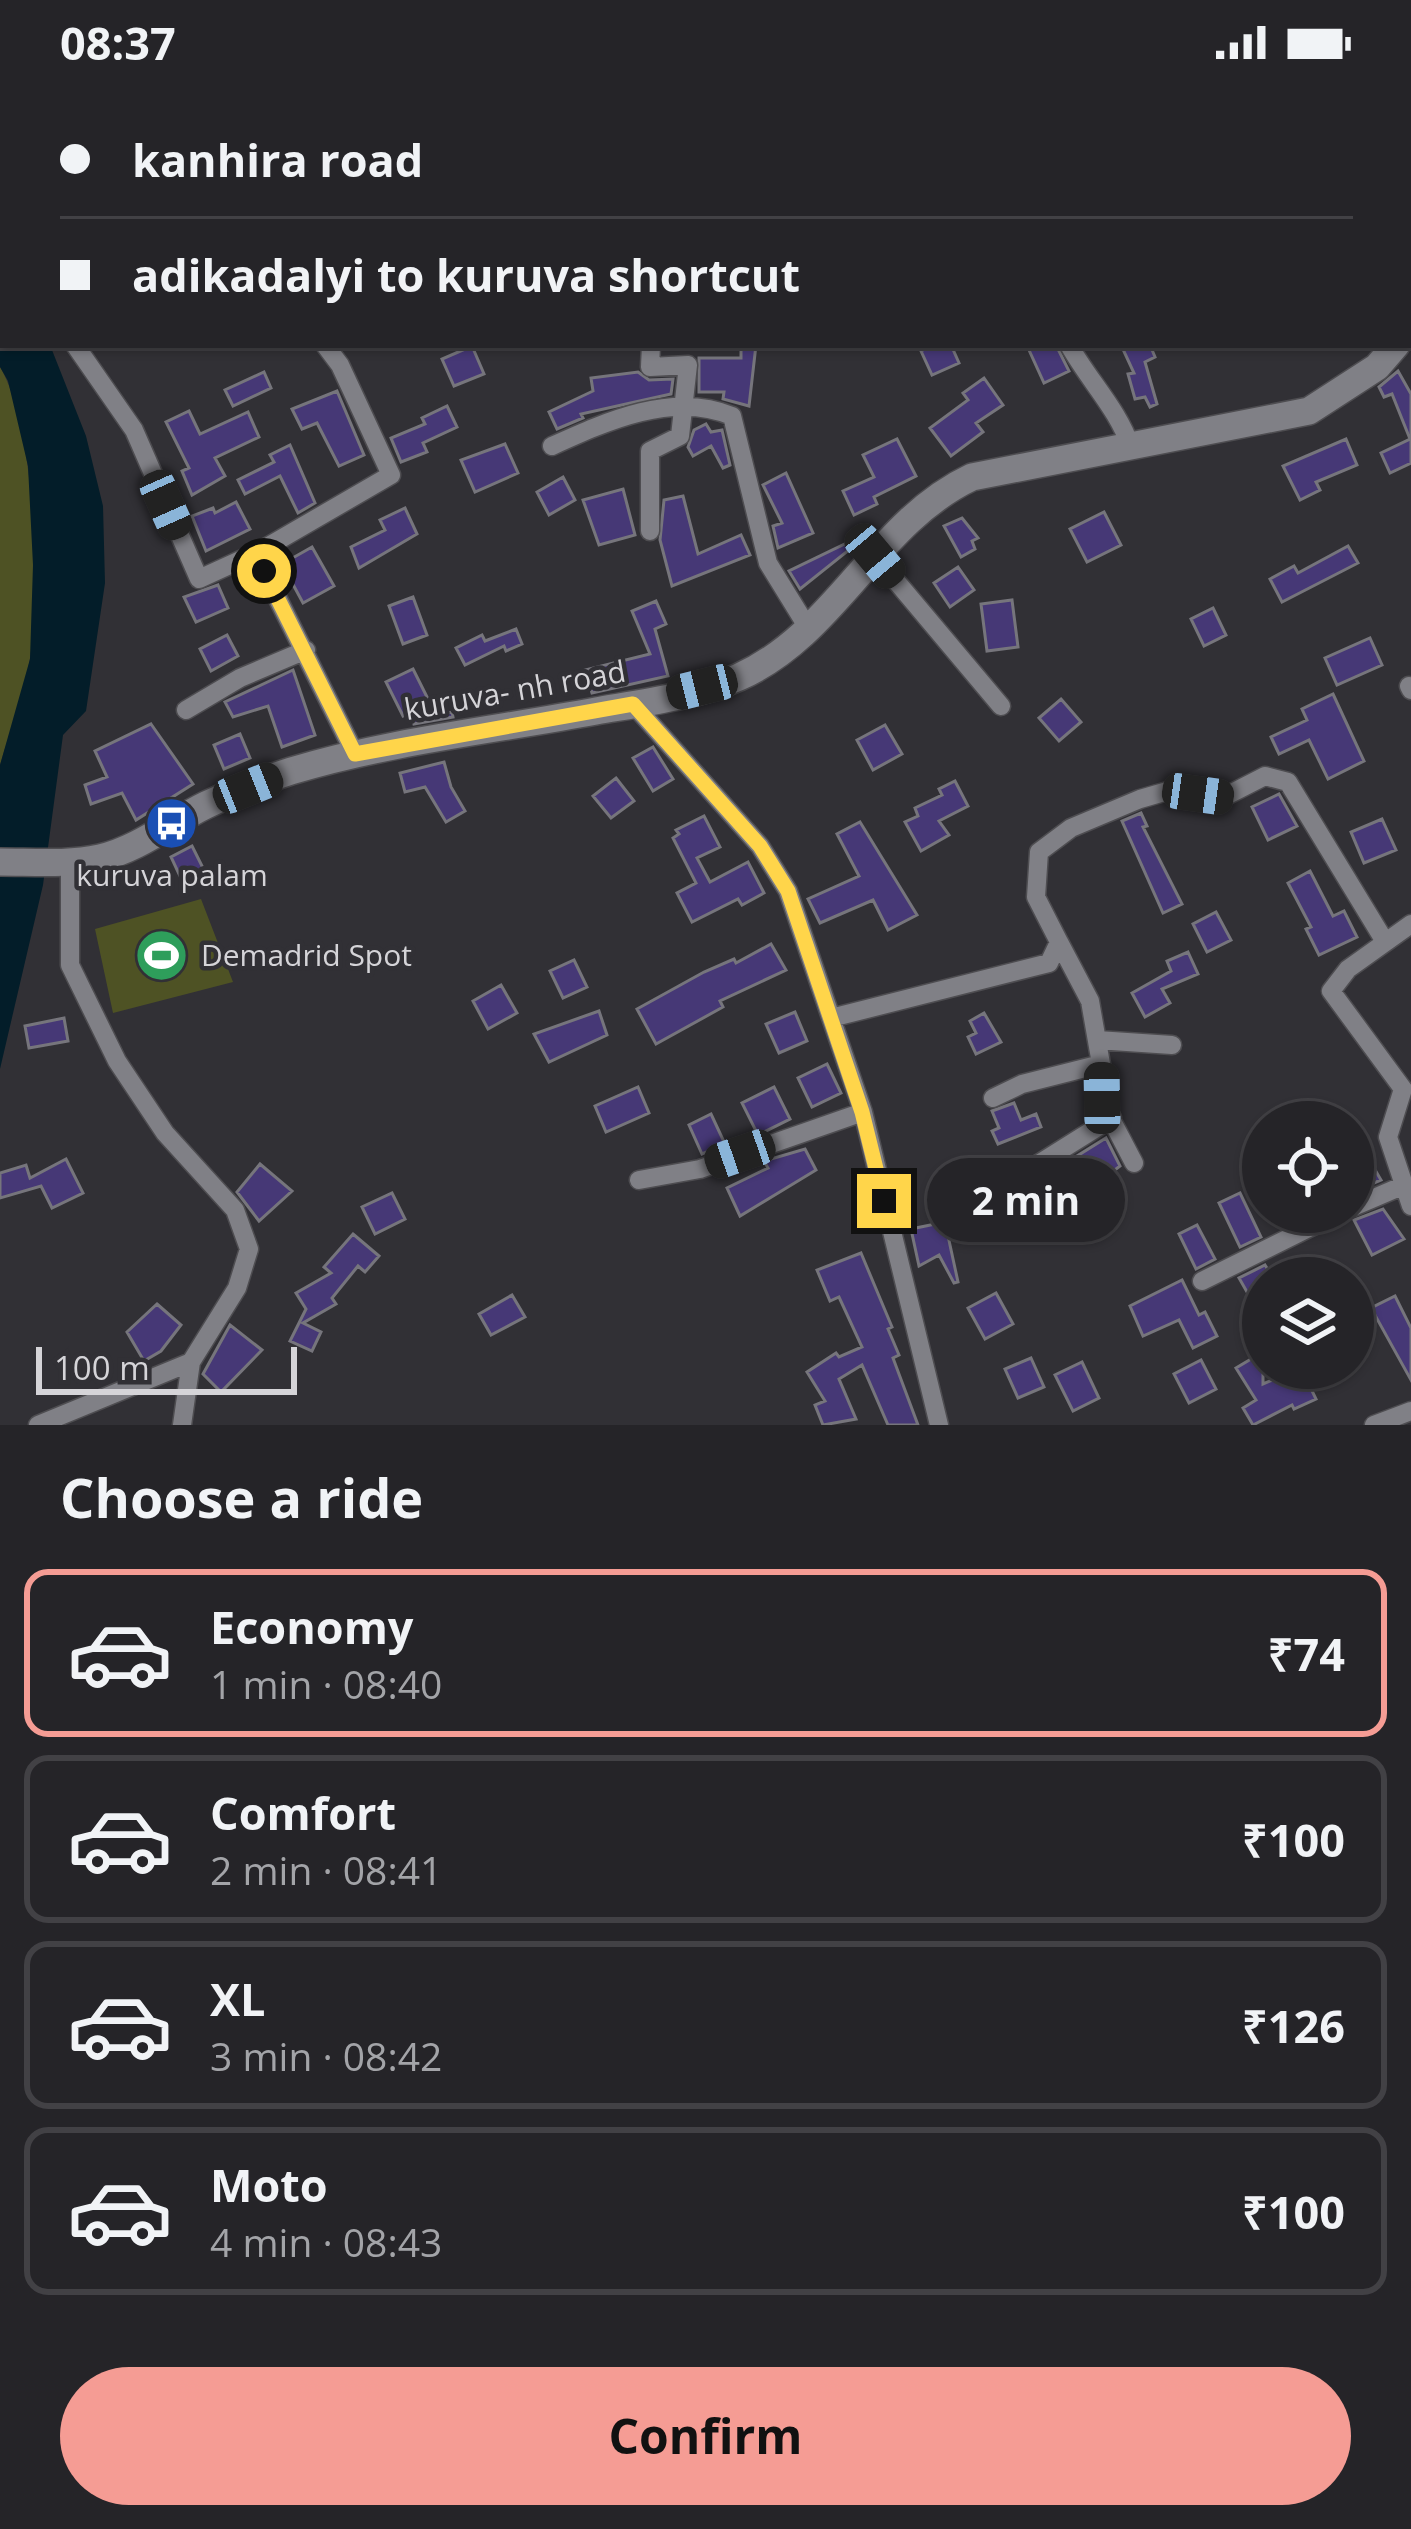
<!DOCTYPE html>
<html lang="en">
<head>
<meta charset="utf-8">
<style>
  body { margin:0; font-family:"Open Sans",sans-serif; background:#2d2c30; color:#f1f3f6; height:100vh; display:flex; flex-direction:column; font-size:45px; white-space:nowrap }
  * { box-sizing:border-box; margin:0 }
  p { font-size:39px; color:#a3a4a8 }
  .icon { flex:none; width:66px; height:66px; fill:none; stroke:currentColor; stroke-width:2; stroke-linecap:round; stroke-linejoin:round }
  .map { position:relative; height:1341px; overflow:hidden }
  .sheet { display:flex; flex-direction:column; background:#252428; flex:1 }
  .sheet>* { flex:none }
  .banner { position:absolute; left:0px; top:0px; width:1413px; height:264px; box-shadow:0 3px 9px #0004,0 0 0 3px #424145; display:grid; align-content:center; height:264px; padding:0 60px; background:#252428 }
  .controls { position:absolute; left:1242px; top:1017px; display:grid; gap:24px }
  .controls a { display:grid; place-items:center; width:132px; height:132px; border-radius:50%; background:#252428; box-shadow:0 3px 9px #0004,0 0 0 3px #424145; font-size:60px }
  .scale { position:absolute; left:36px; bottom:30px; width:261px; box-sizing:border-box; padding-left:12px; border:6px solid #d5d4d8; border-top:0; font-size:33px; line-height:42px; white-space:nowrap; color:#d5d4d8; -webkit-text-stroke:9px #313035; paint-order:stroke }
  .end { position:absolute; width:54px; height:54px; margin:-27px; border:15px solid #ffd54a; background:#111; box-shadow:0 0 0 6px #111 }
  .from { border-radius:50% }
  .bubble { position:absolute; height:84px; border-radius:42px; background:#252428; box-shadow:0 3px 9px #0004,0 0 0 3px #424145; font-size:39px; font-weight:700; line-height:84px; text-align:center }
  .car { position:absolute; width:36px; height:72px; margin:-36px -18px; border-radius:15px; box-shadow:0 0 9px 3px #0007; background:linear-gradient(#222 24%,#8ab4d8 0 40%,#222 0 76%,#8ab4d8 0 86%,#222 0) }
  .banner b { display:flex; align-items:center; gap:42px; height:114px; font-size:45px }
  .banner b+b { border-top:3px solid #424145 }
  .banner i { width:30px; height:30px; background:#f1f3f6 }
  ul { padding:0; list-style:none }
  li { display:flex; align-items:center; gap:36px; height:168px; margin:0 24px 18px; padding:0 36px; border:6px solid #424145; border-radius:24px }
  li div { flex:1 }
  li b { display:block; font-size:45px }
  li em { font-style:normal; font-weight:700 }
  li.selected { border-color:#f59c94 }
  li>.icon { width:108px; height:108px; stroke-width:1.5 }
  h2 { padding:0 60px; font-size:54px; line-height:144px }
  .cta { display:flex; gap:24px; margin-top:auto; padding:24px 60px }
  .cta a { flex:1; height:138px; border-radius:72px; background:#f59c94; color:#111; font-size:48px; font-weight:700; line-height:138px; text-align:center }
  .status { display:flex; justify-content:space-between; align-items:center; height:84px; padding:0 60px; background:#252428; direction:ltr }
  .status svg { height:33px; fill:currentColor }
  .map>svg:first-child { display:block }
</style>
</head>
<body>
<div class="status"><b>08:37</b><svg viewBox="0 0 49 12"><path d="M0 12V9h3v3zM5 12V6h3v6zM10 12V3h3v9zM15 12V0h3v12zM26 1h20v11H26zM47 4h2v5h-2z"/></svg></div>
<div class="map">
<svg width="1411" height="1341" viewBox="0 0 1411 1341">
  <rect width="100%" height="100%" fill="#313035"/>
  <path fill="#4e5224" d="M 0,283 C 35,342 41,506 30,574 C 25,610 10,646 0,681 Z
    M 201,815 L 233,898 L 113,929 L 95,845 Z"/>
  <path fill="#031d29" d="M 0,184 L 3,261 L 50,261 L 86,352 L 103,422 L 105,499 L 86,627 L 63,651 L 43,801 L 0,985 L 0,681 L 30,575 L 33,481 L 28,382 L 8,297 L 0,283 Z"/>
  <path fill="#463876" stroke="#76757c" stroke-width="3" d="M 741,261 L 756,261 L 749,322 L 723,315 L 724,308 L 699,308 L 699,274 L 741,274 Z
    M 934,261 L 951,261 L 959,279 L 932,291 L 921,267 Z
    M 1040,261 L 1056,261 L 1069,287 L 1044,299 L 1029,266 Z
    M 1121,261 L 1150,261 L 1155,273 L 1145,278 L 1157,320 L 1150,323 L 1145,313 L 1135,315 L 1128,290 L 1134,289 Z
    M 472,262 L 484,290 L 454,302 L 442,275 Z
    M 1398,287 L 1411,310 L 1411,379 L 1390,389 L 1381,369 L 1410,355 L 1392,310 L 1384,313 L 1379,303 Z
    M 264,288 L 271,304 L 233,322 L 225,306 Z
    M 638,288 L 649,296 L 673,295 L 671,310 L 581,330 L 583,334 L 557,345 L 549,328 L 593,307 L 591,294 Z
    M 984,294 L 1003,321 L 976,339 L 983,348 L 951,372 L 930,344 L 968,316 L 963,309 Z
    M 337,307 L 364,371 L 339,382 L 317,339 L 302,345 L 292,325 Z
    M 447,322 L 457,343 L 423,359 L 427,368 L 401,378 L 391,354 L 425,340 L 422,334 Z
    M 189,327 L 200,350 L 248,328 L 259,353 L 215,374 L 225,392 L 192,411 L 182,387 L 189,384 L 166,338 Z
    M 706,340 L 711,348 L 722,346 L 730,381 L 723,384 L 711,362 L 693,372 L 688,363 L 694,346 Z
    M 897,355 L 916,392 L 874,413 L 877,420 L 854,431 L 843,407 L 874,393 L 863,371 Z
    M 1346,355 L 1357,381 L 1316,398 L 1320,406 L 1300,416 L 1283,382 Z
    M 505,360 L 518,389 L 475,408 L 461,376 Z
    M 290,361 L 315,419 L 298,429 L 280,392 L 245,410 L 238,396 L 274,378 L 270,371 Z
    M 786,389 L 813,449 L 778,464 L 773,442 L 782,439 L 763,401 Z
    M 563,393 L 575,416 L 549,431 L 537,408 Z
    M 623,405 L 635,451 L 599,461 L 583,416 Z
    M 683,412 L 698,470 L 741,451 L 750,471 L 672,502 L 660,456 L 664,416 Z
    M 236,418 L 250,445 L 206,467 L 192,432 L 213,424 L 215,429 Z
    M 405,424 L 417,450 L 359,484 L 351,463 L 385,446 L 380,436 Z
    M 1104,428 L 1121,461 L 1087,478 L 1070,445 Z
    M 962,434 L 978,454 L 972,457 L 975,465 L 961,473 L 944,442 Z
    M 851,457 L 854,462 L 800,505 L 789,487 Z
    M 1348,462 L 1358,479 L 1282,518 L 1270,495 L 1294,482 L 1298,489 Z
    M 312,463 L 334,502 L 303,519 L 282,480 Z
    M 958,483 L 974,506 L 950,523 L 934,499 Z
    M 218,501 L 228,524 L 196,538 L 184,513 Z
    M 413,513 L 427,551 L 403,560 L 389,522 Z
    M 1012,516 L 1018,563 L 987,567 L 981,520 Z
    M 656,517 L 666,540 L 655,545 L 668,592 L 592,609 L 585,586 L 650,570 L 632,527 Z
    M 1213,524 L 1226,551 L 1204,562 L 1191,535 Z
    M 516,545 L 522,560 L 506,567 L 504,562 L 465,581 L 456,564 L 482,551 L 485,557 Z
    M 227,551 L 238,572 L 211,587 L 200,565 Z
    M 1370,554 L 1382,581 L 1337,601 L 1325,574 Z
    M 413,585 L 436,631 L 452,628 L 453,633 L 414,640 L 412,628 L 403,632 L 386,598 Z
    M 293,586 L 315,651 L 282,663 L 268,622 L 233,633 L 225,618 Z
    M 1333,610 L 1364,677 L 1328,695 L 1309,656 L 1279,670 L 1271,653 L 1307,636 L 1302,625 Z
    M 1061,615 L 1081,638 L 1059,657 L 1039,634 Z
    M 151,640 L 193,700 L 136,736 L 122,709 L 91,720 L 85,701 L 107,693 L 95,667 Z
    M 885,641 L 902,670 L 873,686 L 857,656 Z
    M 240,650 L 250,674 L 224,685 L 214,661 Z
    M 653,663 L 673,695 L 653,707 L 633,674 Z
    M 444,678 L 451,703 L 465,727 L 446,738 L 425,703 L 405,708 L 400,689 Z
    M 616,694 L 634,717 L 611,734 L 593,712 Z
    M 955,697 L 968,722 L 939,737 L 949,751 L 921,767 L 905,738 L 918,732 L 915,724 L 942,711 L 939,705 Z
    M 1279,710 L 1297,742 L 1268,756 L 1252,723 Z
    M 1141,729 L 1147,742 L 1143,743 L 1182,820 L 1163,829 L 1122,737 Z
    M 704,732 L 720,763 L 697,774 L 710,798 L 748,778 L 764,809 L 742,821 L 738,815 L 692,838 L 677,809 L 696,799 L 673,754 L 679,750 L 676,746 Z
    M 1382,735 L 1396,766 L 1364,779 L 1351,748 Z
    M 860,738 L 917,831 L 888,846 L 873,816 L 820,839 L 808,815 L 859,792 L 837,750 Z
    M 192,762 L 208,794 L 186,805 L 171,773 Z
    M 1310,787 L 1333,832 L 1344,827 L 1357,853 L 1319,871 L 1306,845 L 1311,843 L 1288,799 Z
    M 1216,828 L 1231,856 L 1207,868 L 1193,840 Z
    M 771,860 L 786,886 L 720,917 L 723,923 L 656,960 L 637,925 L 704,888 L 734,875 L 736,879 Z
    M 1188,868 L 1198,890 L 1162,905 L 1170,919 L 1145,933 L 1132,909 L 1171,887 L 1167,877 Z
    M 574,876 L 587,903 L 563,914 L 550,887 Z
    M 501,901 L 517,929 L 488,945 L 473,917 Z
    M 599,927 L 607,951 L 549,978 L 534,950 Z
    M 795,928 L 807,957 L 779,969 L 766,940 Z
    M 984,929 L 1001,958 L 976,970 L 968,953 L 976,949 L 970,937 Z
    M 64,934 L 68,957 L 29,964 L 25,942 Z
    M 827,980 L 841,1009 L 812,1023 L 798,994 Z
    M 638,1003 L 649,1029 L 606,1048 L 595,1022 Z
    M 774,1003 L 790,1035 L 758,1051 L 742,1019 Z
    M 1014,1019 L 1021,1036 L 1036,1030 L 1041,1043 L 998,1060 L 992,1047 L 999,1044 L 992,1027 Z
    M 711,1030 L 725,1060 L 702,1070 L 689,1041 Z
    M 1353,1048 L 1381,1096 L 1353,1108 Z
    M 1106,1054 L 1120,1082 L 1073,1118 L 1039,1134 L 1024,1105 Z
    M 805,1065 L 816,1086 L 740,1132 L 727,1104 L 768,1084 L 764,1077 Z
    M 66,1075 L 83,1109 L 52,1124 L 41,1102 L 0,1114 L 0,1089 L 26,1081 L 30,1094 Z
    M 993,1078 L 1004,1103 L 965,1120 L 954,1095 Z
    M 260,1080 L 292,1107 L 259,1137 L 237,1108 Z
    M 392,1109 L 405,1135 L 375,1150 L 362,1123 Z
    M 1240,1109 L 1261,1153 L 1240,1163 L 1219,1119 Z
    M 1383,1125 L 1404,1155 L 1372,1171 L 1354,1136 Z
    M 945,1138 L 958,1198 L 954,1199 L 939,1171 L 919,1182 L 911,1145 Z
    M 1197,1141 L 1215,1175 L 1196,1185 L 1179,1150 Z
    M 353,1150 L 379,1172 L 365,1188 L 358,1182 L 332,1214 L 336,1220 L 303,1239 L 321,1248 L 312,1267 L 290,1257 L 306,1225 L 296,1209 L 331,1189 L 324,1183 Z
    M 861,1169 L 892,1243 L 888,1245 L 899,1271 L 893,1274 L 918,1341 L 888,1341 L 862,1281 L 839,1295 L 856,1335 L 823,1341 L 815,1321 L 825,1317 L 807,1288 L 836,1269 L 839,1273 L 862,1263 L 839,1213 L 830,1217 L 817,1186 Z
    M 1265,1181 L 1272,1192 L 1263,1194 L 1263,1236 L 1239,1194 Z
    M 1182,1196 L 1199,1231 L 1205,1228 L 1217,1252 L 1193,1264 L 1179,1236 L 1143,1252 L 1130,1222 Z
    M 996,1209 L 1013,1240 L 985,1255 L 968,1224 Z
    M 512,1211 L 525,1233 L 491,1251 L 479,1230 Z
    M 1395,1212 L 1411,1244 L 1411,1296 L 1371,1224 Z
    M 157,1220 L 181,1241 L 161,1267 L 144,1277 L 127,1248 Z
    M 230,1241 L 262,1266 L 221,1308 L 203,1290 Z
    M 1263,1268 L 1263,1300 L 1301,1284 L 1316,1315 L 1294,1325 L 1292,1321 L 1253,1341 L 1243,1324 L 1256,1316 L 1236,1284 Z
    M 1031,1274 L 1044,1303 L 1018,1314 L 1005,1285 Z
    M 1201,1276 L 1216,1305 L 1189,1319 L 1174,1290 Z
    M 1082,1278 L 1099,1314 L 1073,1327 L 1055,1291 Z"/>
  <g fill="none" stroke-linecap="round" stroke-linejoin="round">
    <defs>
      <path id="street" d="M 654,0 L 654,3
        M 263,3 L 263,0
        M 439,3 L 440,0
        M 691,3 L 710,0
        M 1052,3 L 1052,0
        M 0,125 L 3,131
        M 75,261 L 134,346 L 199,495 L 260,467
        M 325,261 L 340,281 L 391,391 L 260,467 L 264,487 L 355,670
        M 1069,261 C 1089,297 1118,325 1131,364
        M 552,362 C 607,337 673,307 732,332 L 768,479 L 808,544
        M 650,447 L 650,367 L 680,352 L 688,281 L 650,283 L 651,261
        M 875,472 L 1001,622
        M 1409,602 L 1411,606
        M 633,620 L 760,762 L 788,807 L 863,1028 L 939,1341
        M 186,626 L 240,594 L 306,566
        M 70,778 L 70,881 L 117,977 L 165,1049 L 235,1126 L 249,1165 L 237,1204 L 191,1278 L 182,1341
        M 1411,840 L 1348,885 L 1331,907 L 1403,1005 L 1388,1053 L 1411,1122
        M 831,934 L 1049,879 L 1059,858 L 1036,813 L 1039,768 L 1071,744 L 1140,715 L 1171,706 L 1224,713 L 1265,692 L 1288,698 L 1384,856
        M 1097,956 L 1172,961
        M 993,1014 L 1022,1000 L 1101,980 L 1090,917 L 1059,858
        M 1111,1035 L 1134,1079
        M 1016,1094 L 1112,1034 L 1102,1014 L 1101,980
        M 639,1096 L 700,1085 L 863,1028
        M 1353,1123 L 1402,1102
        M 1202,1197 L 1341,1128
        M 38,1341 L 191,1278
        M 1374,1341 L 1411,1327"/>
      <path id="secondary" d="M 1410,246 L 1411,244
        M 0,778 C 33,778 68,781 100,774 C 139,765 171,738 206,721 C 233,708 263,696 291,687 C 390,657 495,646 596,627 C 642,619 697,612 739,593 C 836,550 876,438 972,393 L 1309,327 L 1377,283 L 1396,261"/>
    </defs>
    <use href="#street" stroke="#4e4d51" stroke-width="21"/>
    <use href="#secondary" stroke="#4e4d51" stroke-width="30"/>
    <use href="#street" stroke="#808086" stroke-width="18"/>
    <use href="#secondary" stroke="#808086" stroke-width="27"/>
  </g>
  <g fill="none" stroke-linecap="round" stroke-linejoin="round">
    <path stroke="#ffd54a" stroke-width="15" d="M 264,487 L 355,670 L 633,620 L 760,762 L 788,807 L 862,1028 L 884,1117"/>
  </g>
  <defs>
    <symbol id="bus-disc" viewBox="-11 -11 22 22"><circle r="9.5" fill="#1a4fb4" stroke="#313035"/><path d="M-5-6H5V4H4V6H2V4H-2V6H-4V4H-5ZM-3.5-4V0h7V-4ZM-3.5 1.2v1.5H-2V1.2ZM2 1.2v1.5H3.5V1.2Z" fill="#fff"/></symbol>
    <symbol id="stadium-disc" viewBox="-11 -11 22 22"><circle r="9.5" fill="#2e9e5b" stroke="#313035"/><path d="M0-5a6.5 5 0 1 0 0 10a6.5 5 0 1 0 0-10ZM-3.5-1.8h7v3.6h-7Z" fill="#fff"/></symbol>
  </defs>
  <g fill-rule="evenodd">
    <use href="#bus-disc" x="142" y="710" width="59" height="59"/>
    <use href="#stadium-disc" x="132" y="842" width="59" height="59"/>
  </g>
  <g text-anchor="middle" stroke-width="9" stroke-linejoin="round" paint-order="stroke">
    <g font-size="30" fill="#d5d4d8" stroke="#313035">
      <text transform="translate(515 607) rotate(-10)" y="10">kuruva- nh road</text>
    </g>
    <g font-size="30" fill="#d5d4d8" stroke="#313035">
      <text x="172" y="802">kuruva palam</text>
      <text x="201" y="882" text-anchor="start">Demadrid Spot</text>
    </g>
  </g>
</svg>
<div class="controls">
<a><svg class="icon" aria-label="locate" viewBox="0 0 24 24"><circle cx="12" cy="12" r="6"/><path d="M12 2v4M12 18v4M2 12h4M18 12h4"/></svg></a>
<a><svg class="icon" aria-label="layers" viewBox="0 0 24 24"><path d="M12 4l9 5-9 5-9-5zM3 14l9 5 9-5"/></svg></a>
</div>
<div class="scale">100 m</div>
<i class="end from" style="left:264px;top:487px"></i>
<i class="end" style="left:884px;top:1117px"></i>
<div class="bubble" style="left:927px;top:1074px;width:198px">2 min</div>
<i class="car" style="left:166px;top:421px;rotate:156deg"></i>
<i class="car" style="left:875px;top:472px;rotate:140deg"></i>
<i class="car" style="left:702px;top:603px;rotate:256deg"></i>
<i class="car" style="left:248px;top:704px;rotate:68deg"></i>
<i class="car" style="left:1198px;top:710px;rotate:98deg"></i>
<i class="car" style="left:1102px;top:1014px;rotate:359deg"></i>
<i class="car" style="left:740px;top:1070px;rotate:251deg"></i>
<div class="banner">
<b><i class="from"></i>kanhira road</b>
<b><i></i>adikadalyi to kuruva shortcut</b>
</div>
</div>
<section class="sheet">
<h2>Choose a ride</h2>
<ul>
<li class="selected"><svg class="icon" aria-label="car" viewBox="0 0 24 24"><path d="M5 17H2v-5l4-1 3-4h7l3 4 3 1v5h-3M9 17h6M6 11h13"/><circle cx="7" cy="17" r="2"/><circle cx="17" cy="17" r="2"/></svg><div><b>Economy</b><p>1 min · 08:40</p></div><em>₹74</em></li>
<li><svg class="icon" aria-label="car" viewBox="0 0 24 24"><path d="M5 17H2v-5l4-1 3-4h7l3 4 3 1v5h-3M9 17h6M6 11h13"/><circle cx="7" cy="17" r="2"/><circle cx="17" cy="17" r="2"/></svg><div><b>Comfort</b><p>2 min · 08:41</p></div><em>₹100</em></li>
<li><svg class="icon" aria-label="car" viewBox="0 0 24 24"><path d="M5 17H2v-5l4-1 3-4h7l3 4 3 1v5h-3M9 17h6M6 11h13"/><circle cx="7" cy="17" r="2"/><circle cx="17" cy="17" r="2"/></svg><div><b>XL</b><p>3 min · 08:42</p></div><em>₹126</em></li>
<li><svg class="icon" aria-label="car" viewBox="0 0 24 24"><path d="M5 17H2v-5l4-1 3-4h7l3 4 3 1v5h-3M9 17h6M6 11h13"/><circle cx="7" cy="17" r="2"/><circle cx="17" cy="17" r="2"/></svg><div><b>Moto</b><p>4 min · 08:43</p></div><em>₹100</em></li>
</ul>
<div class="cta"><a>Confirm</a></div>
</section>
</body>
</html>
